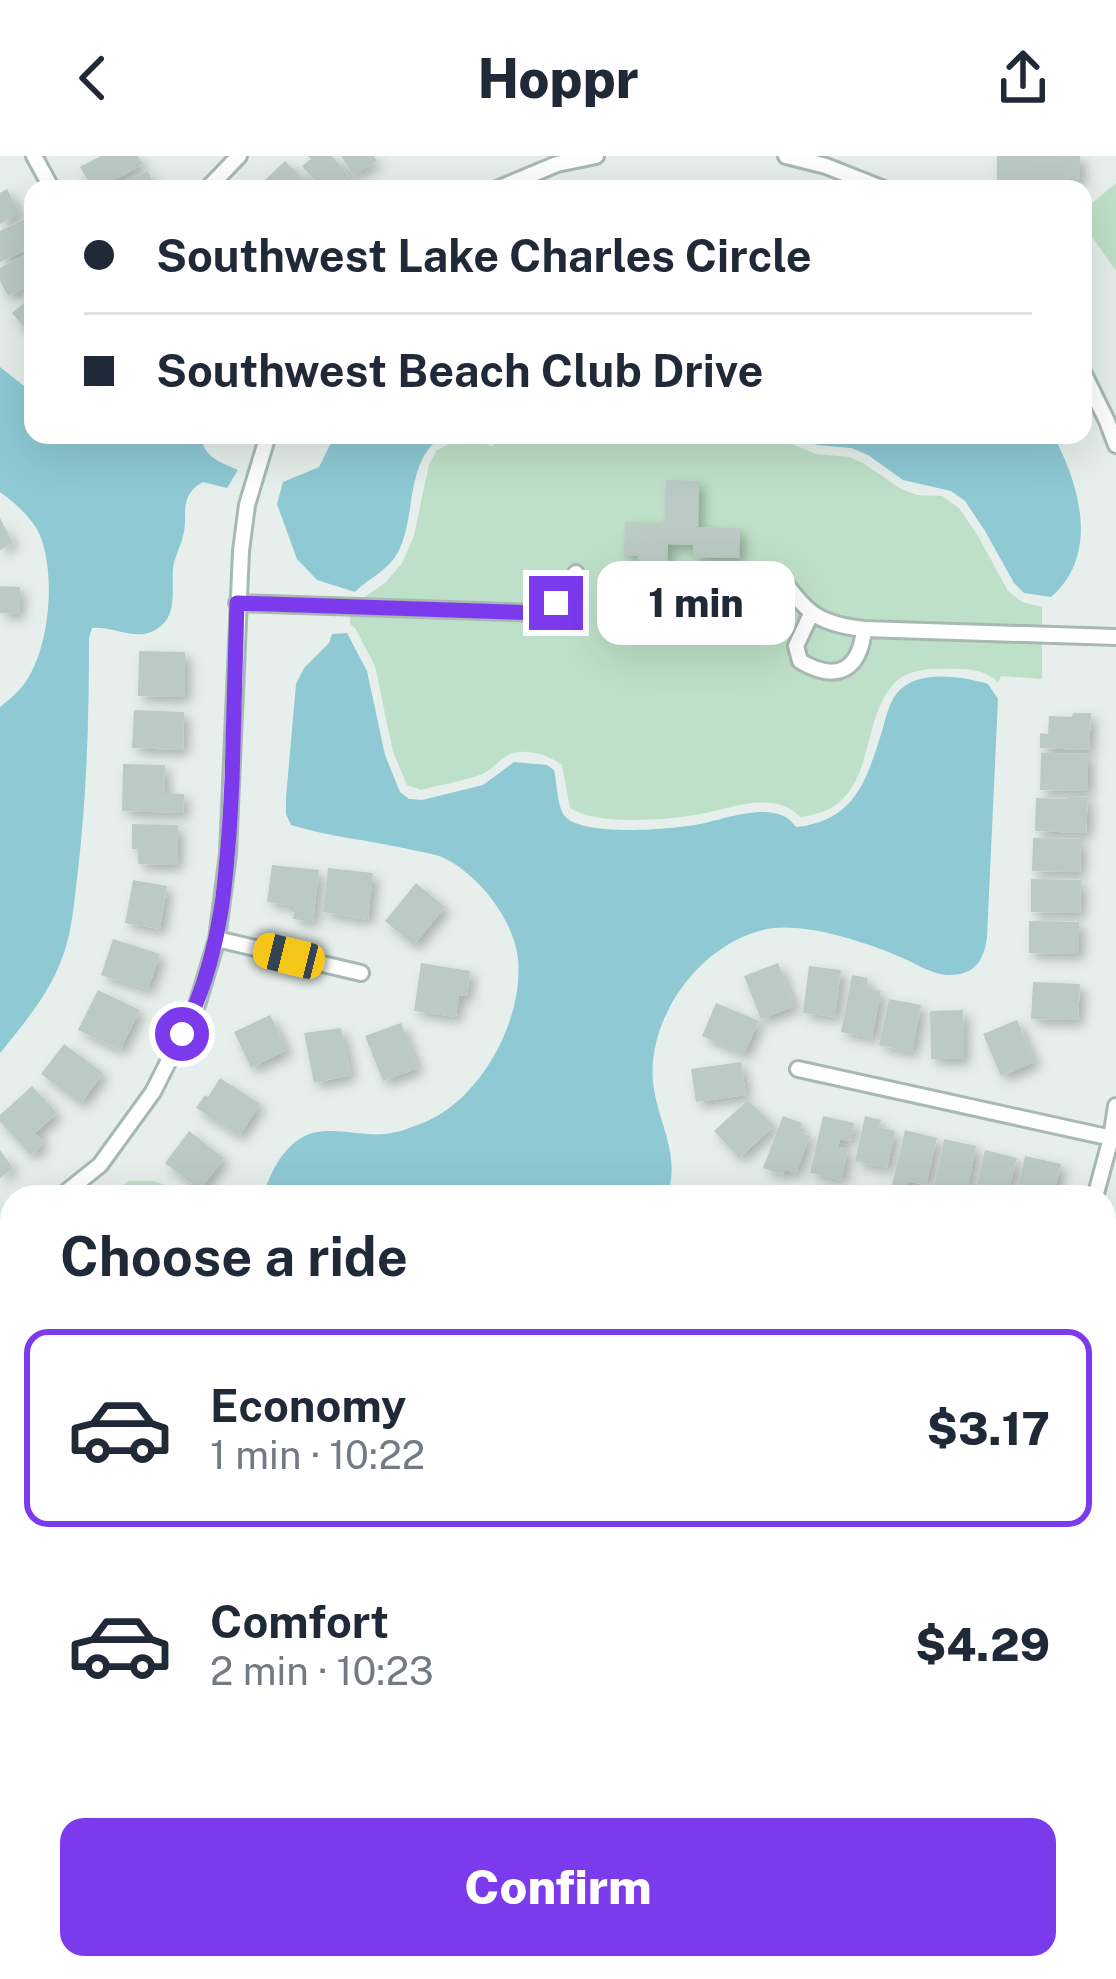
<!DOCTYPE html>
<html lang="en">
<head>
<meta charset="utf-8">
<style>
  body { margin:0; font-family:"Public Sans",sans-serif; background:#f6f6f7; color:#1f2937; height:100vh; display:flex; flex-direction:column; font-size:45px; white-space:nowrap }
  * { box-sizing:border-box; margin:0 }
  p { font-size:39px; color:#747a83 }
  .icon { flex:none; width:66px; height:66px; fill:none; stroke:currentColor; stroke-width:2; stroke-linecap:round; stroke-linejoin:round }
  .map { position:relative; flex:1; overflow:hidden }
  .side { position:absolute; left:0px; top:1029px; width:1116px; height:795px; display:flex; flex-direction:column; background:#fff; border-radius:36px 36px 0 0; box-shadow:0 12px 48px #0002 }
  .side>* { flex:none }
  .top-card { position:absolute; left:24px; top:24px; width:1068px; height:264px; border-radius:24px; box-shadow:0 12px 48px #0002; display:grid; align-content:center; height:264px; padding:0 60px; background:#fff }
  .end { position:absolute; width:54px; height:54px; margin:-27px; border:15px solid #7c3aed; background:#fff; box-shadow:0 0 0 6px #fff }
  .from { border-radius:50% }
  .bubble { position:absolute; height:84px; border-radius:24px; background:#fff; box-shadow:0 12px 48px #0002; font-size:39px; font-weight:800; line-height:84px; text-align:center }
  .car { position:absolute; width:36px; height:72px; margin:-36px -18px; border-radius:15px; box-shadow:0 0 9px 3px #0007; background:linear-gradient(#f5c518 24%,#345 0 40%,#f5c518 0 76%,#345 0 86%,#f5c518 0) }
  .top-card b { display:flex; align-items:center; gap:42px; height:114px; font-size:45px }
  .top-card b+b { border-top:3px solid #e0e1e3 }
  .top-card i { width:30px; height:30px; background:#1f2937 }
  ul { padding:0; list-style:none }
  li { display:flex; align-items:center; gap:36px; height:198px; margin:0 24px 18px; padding:0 36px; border:6px solid transparent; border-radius:24px }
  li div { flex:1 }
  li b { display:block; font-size:45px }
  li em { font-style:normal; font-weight:800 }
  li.on { border-color:#7c3aed }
  li>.icon { width:108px; height:108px; stroke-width:1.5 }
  h2 { padding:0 60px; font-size:54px; line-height:144px }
  .cta { display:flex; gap:24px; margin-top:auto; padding:24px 60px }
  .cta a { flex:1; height:138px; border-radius:24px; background:#7c3aed; color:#fff; font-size:48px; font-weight:800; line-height:138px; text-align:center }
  header { display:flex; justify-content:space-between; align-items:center; height:156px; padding:0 60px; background:#fff; font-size:54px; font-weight:800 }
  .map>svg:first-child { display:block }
</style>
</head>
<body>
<header><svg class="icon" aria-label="back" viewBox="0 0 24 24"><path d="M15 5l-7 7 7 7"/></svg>Hoppr<svg class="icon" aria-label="share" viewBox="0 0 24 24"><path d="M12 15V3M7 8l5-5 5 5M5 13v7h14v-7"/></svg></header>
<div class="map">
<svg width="1116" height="1823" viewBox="0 0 1116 1823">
  <defs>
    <filter id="shadow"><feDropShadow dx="5.5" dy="5.5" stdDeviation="6" flood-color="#0004"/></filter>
  </defs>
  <rect width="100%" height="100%" fill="#e6efeb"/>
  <path fill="#bfe0c8" d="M 1116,27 L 1116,115 L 1083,68 L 1083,55 Z
    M 510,279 L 770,279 L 816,298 L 849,301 L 863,307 L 901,333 L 917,339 L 942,340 L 959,352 L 978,380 L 1008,435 L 1022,446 L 1042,451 L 1042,523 L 1001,520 L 998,526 C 985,514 970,513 954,513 C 933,512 906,512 892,530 C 857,571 879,653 800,661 C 775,634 731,652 701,658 C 668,664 597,670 570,652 L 562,609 C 549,599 524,591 508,599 C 497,605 490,617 477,620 C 458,626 439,629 421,634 L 407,629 L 393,596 L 375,510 L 355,472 L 350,468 L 350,444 L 359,445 L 386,426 L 402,407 L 414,380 L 429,308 L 437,294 L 463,282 L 492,290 Z
    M 128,1025 L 154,1025 L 198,1041 L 109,1041 Z
    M 12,1264 L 12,1652 L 0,1653 L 0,1288 Z
    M 1116,1562 L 1116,1823 L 602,1823 L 608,1812 L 1104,1812 L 1104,1563 Z"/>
  <path fill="#8ec9d4" d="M 0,211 L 33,237 L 33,279 L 95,279 C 106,286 115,287 127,285 L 132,279 L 200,279 C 205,302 218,305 238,314 L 227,332 L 203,326 C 195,330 188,337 186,347 C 184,355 186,366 184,375 C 182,388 175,399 173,412 C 171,437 180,466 148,477 C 131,482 110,470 92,472 L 89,482 C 89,559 87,637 78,714 C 74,745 73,775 61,805 C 48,839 23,869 0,897 L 0,551 C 7,545 15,539 21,532 C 50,498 57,417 39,377 C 31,361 14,346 0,336 Z
    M 335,279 L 444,279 C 403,305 418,360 397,398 C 386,416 369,422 355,436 L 317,424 L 297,403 L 277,348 L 283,326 L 319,311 Z
    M 791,279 L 1053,279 C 1080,329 1100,399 1051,441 L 1024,437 L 1014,427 L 985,375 L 965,345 L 951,335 L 903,324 L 868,299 L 851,292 L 817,289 Z
    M 347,477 L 367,515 L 385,599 L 400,636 L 409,643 L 422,644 L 483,629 L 514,606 L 547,609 L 554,614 C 557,626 557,649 564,659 C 580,682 675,673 700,668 C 726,663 778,642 796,671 C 856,665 867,623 883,572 C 886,561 889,547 897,537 C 917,513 962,520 988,528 L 998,543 L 987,781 C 984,805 974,820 947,819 C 932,818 918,809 905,803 C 869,787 801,764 763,774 C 700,789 647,861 653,926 C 657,966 683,1001 666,1041 L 263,1041 C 269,1019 282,992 303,981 C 327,968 359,981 385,978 C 396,977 410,972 420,968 C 479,947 524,865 518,803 C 514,764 479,719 444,702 C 433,697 419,696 408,693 C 369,684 329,681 291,669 L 286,658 L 286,642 L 296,528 L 304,512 L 329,487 L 332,478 Z
    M 12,1661 L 12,1787 L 0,1755 L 0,1663 Z
    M 28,1812 L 305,1812 L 299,1823 L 34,1823 Z"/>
  <path fill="#bbcac4" filter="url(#shadow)" d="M 101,0 L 138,0 L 143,8 L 99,33 L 93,33 L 80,11 Z
    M 308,0 L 332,0 L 349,20 L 334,33 L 322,33 L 302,10 L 311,3 Z
    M 341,0 L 374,0 L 377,5 L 353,19 Z
    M 997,0 L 1080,0 L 1080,25 L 997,24 Z
    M 285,5 L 313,33 L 274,33 L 265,24 Z
    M 148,15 L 156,33 L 110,33 Z
    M 7,33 L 20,57 L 0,68 L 0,37 Z
    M 25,63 L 33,81 L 33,91 L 0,106 L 0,75 Z
    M 31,96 L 33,128 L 8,140 L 0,125 L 0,112 Z
    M 33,139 L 33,181 L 12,157 Z
    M 666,324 L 699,325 L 698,371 L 740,372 L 739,402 L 693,401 L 693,389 L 668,388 L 667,410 L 637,409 L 638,400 L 624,400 L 625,366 L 665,367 Z
    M 0,362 L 13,387 L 0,394 Z
    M 0,430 L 20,431 L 19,458 L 0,457 Z
    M 139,495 L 185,496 L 185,541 L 138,540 Z
    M 134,554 L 184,556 L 183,594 L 132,592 Z
    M 1073,557 L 1091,557 L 1089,594 L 1040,592 L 1040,577 L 1048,578 L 1049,560 L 1072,561 Z
    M 1041,597 L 1088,598 L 1088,635 L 1040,634 Z
    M 123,608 L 165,609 L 164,637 L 184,638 L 183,657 L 122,655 Z
    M 1068,640 L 1088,641 L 1086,677 L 1035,675 L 1036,642 L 1068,643 Z
    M 132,668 L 178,669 L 177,709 L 138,708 L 138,693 L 132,693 Z
    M 1033,682 L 1081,683 L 1080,716 L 1032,715 Z
    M 272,709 L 319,714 L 313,766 L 293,763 L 295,750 L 267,746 Z
    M 328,712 L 373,717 L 368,764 L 323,756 Z
    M 1031,723 L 1081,724 L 1080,757 L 1031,756 Z
    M 133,724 L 167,730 L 160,773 L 125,767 Z
    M 416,727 L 445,751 L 414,789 L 385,765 Z
    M 1029,765 L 1079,766 L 1079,798 L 1029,797 Z
    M 113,783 L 160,798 L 148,834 L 101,819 Z
    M 421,807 L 470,815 L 467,840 L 459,839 L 456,861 L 414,855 Z
    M 778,807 L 795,850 L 761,863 L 744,820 Z
    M 809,810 L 841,814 L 835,861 L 803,857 Z
    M 852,819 L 868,822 L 866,832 L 881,835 L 872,882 L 841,876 Z
    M 1033,826 L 1080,828 L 1078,864 L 1031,863 Z
    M 98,834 L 140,854 L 120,894 L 78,874 Z
    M 889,843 L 921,849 L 912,896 L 879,889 Z
    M 716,847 L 759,865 L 744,898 L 702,880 Z
    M 963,854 L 964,903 L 931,903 L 930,855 Z
    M 270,859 L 287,894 L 251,912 L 234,876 Z
    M 1017,864 L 1035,906 L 1001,920 L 983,878 Z
    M 401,867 L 418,912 L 383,925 L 365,880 Z
    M 341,872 L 351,919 L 314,927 L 304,877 Z
    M 64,888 L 103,917 L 81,947 L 41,918 Z
    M 741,906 L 746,939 L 696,946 L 691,913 Z
    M 220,922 L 260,948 L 239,980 L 196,952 L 205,939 L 208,941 Z
    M 32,930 L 57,957 L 35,977 L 44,987 L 31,999 L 0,966 L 0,959 Z
    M 748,944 L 774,970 L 739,1002 L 714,975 Z
    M 783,960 L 802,967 L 799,976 L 810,980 L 796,1017 L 785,1013 L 783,1019 L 763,1012 Z
    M 823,960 L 854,967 L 851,985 L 840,983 L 838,991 L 848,993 L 841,1024 L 810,1017 Z
    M 865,960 L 881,964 L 879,971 L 895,975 L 887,1012 L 855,1005 Z
    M 905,974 L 937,982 L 926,1029 L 907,1025 L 905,1032 L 892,1029 Z
    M 189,975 L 224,1002 L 200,1034 L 165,1007 Z
    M 944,983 L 976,990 L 967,1036 L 948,1032 L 946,1039 L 933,1036 Z
    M 0,994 L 13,1012 L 0,1022 Z
    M 985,994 L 1017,1002 L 1007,1041 L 974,1041 Z
    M 1025,1000 L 1061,1008 L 1053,1041 L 1016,1041 Z
    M 1104,1148 L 1116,1154 L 1116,1196 L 1104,1190 Z
    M 1104,1200 L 1116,1207 L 1116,1218 L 1104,1240 Z
    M 1116,1293 L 1116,1331 L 1104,1335 L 1104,1297 Z
    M 1116,1336 L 1116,1376 L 1104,1380 L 1104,1340 Z"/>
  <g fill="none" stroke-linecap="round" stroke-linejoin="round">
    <defs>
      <path id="minor" d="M 34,0 L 52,33
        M 786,0 L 826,10 L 884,33
        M 207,33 L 239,0
        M 497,33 L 557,8 L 596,0
        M 1083,216 L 1107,265 L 1116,289
        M 783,424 C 808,459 821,468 864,473 L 1116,481
        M 237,447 L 539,457 L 556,447 L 576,417
        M 811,458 L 796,490 L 800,505 C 837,527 860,514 864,473
        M 217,783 L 361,817
        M 798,913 L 1116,983
        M 60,1041 L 100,1009 L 153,936 L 197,849 L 217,783 L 228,698 L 241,395 L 247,349 L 268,279
        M 1095,1041 L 1111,982 L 1116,950
        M 0,1084 L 12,1077
        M 459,1823 L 464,1812"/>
      <path id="tertiary" d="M 577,1812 L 603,1823"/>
    </defs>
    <use href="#minor" stroke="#a8b8b2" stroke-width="20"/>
    <use href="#tertiary" stroke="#a8b8b2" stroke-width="22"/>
    <use href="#minor" stroke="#fff" stroke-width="14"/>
    <use href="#tertiary" stroke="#fff" stroke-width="16"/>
  </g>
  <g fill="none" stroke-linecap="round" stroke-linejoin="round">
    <path stroke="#7c3aed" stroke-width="15" d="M 182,878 C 223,800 228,712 232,624 C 234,565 235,506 237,447 L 539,457 L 556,447"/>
  </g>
</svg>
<i class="end from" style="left:182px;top:878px"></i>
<i class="end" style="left:556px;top:447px"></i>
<div class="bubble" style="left:597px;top:405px;width:198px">1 min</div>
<i class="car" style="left:289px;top:800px;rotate:284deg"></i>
<div class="top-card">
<b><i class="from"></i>Southwest Lake Charles Circle</b>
<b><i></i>Southwest Beach Club Drive</b>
</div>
<section class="side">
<h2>Choose a ride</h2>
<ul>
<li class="on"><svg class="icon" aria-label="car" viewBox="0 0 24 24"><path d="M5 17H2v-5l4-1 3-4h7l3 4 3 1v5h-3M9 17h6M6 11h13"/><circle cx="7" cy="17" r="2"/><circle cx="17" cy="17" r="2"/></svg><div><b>Economy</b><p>1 min · 10:22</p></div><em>$3.17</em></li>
<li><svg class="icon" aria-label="car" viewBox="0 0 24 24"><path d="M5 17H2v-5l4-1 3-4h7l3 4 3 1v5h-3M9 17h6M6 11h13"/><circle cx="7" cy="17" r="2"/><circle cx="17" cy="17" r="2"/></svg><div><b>Comfort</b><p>2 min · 10:23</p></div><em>$4.29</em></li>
</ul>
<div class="cta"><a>Confirm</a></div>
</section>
</div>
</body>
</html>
